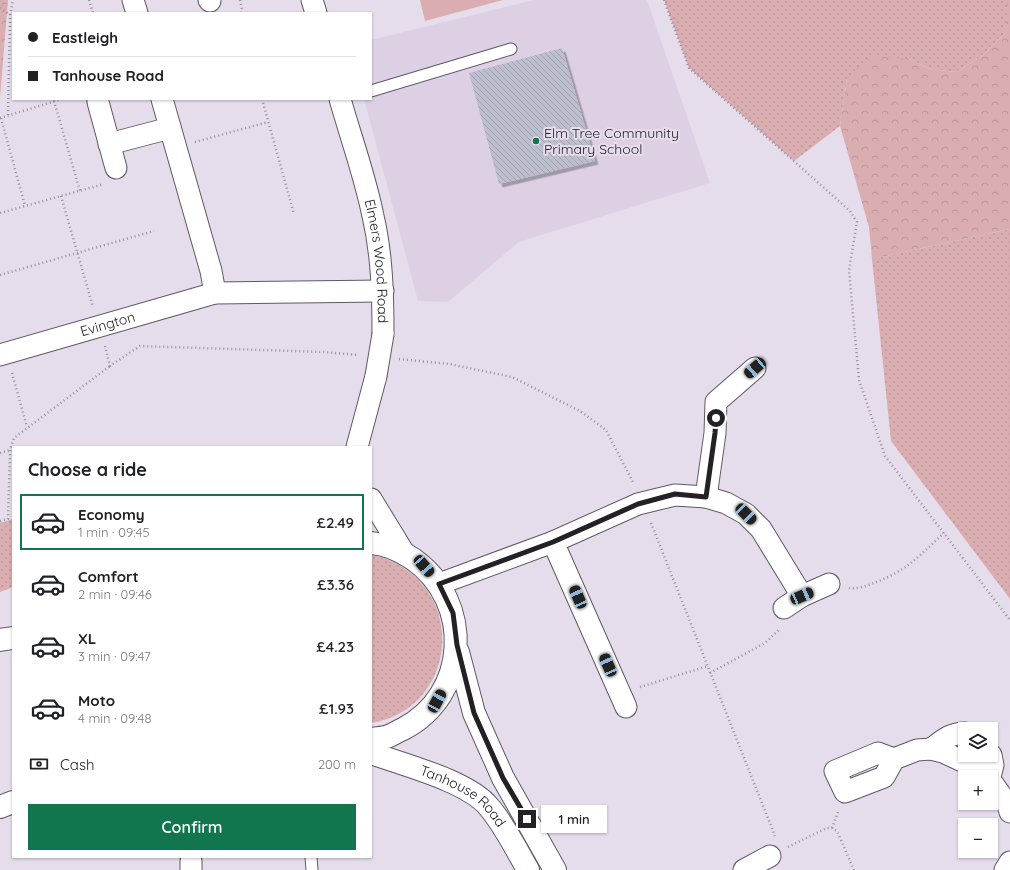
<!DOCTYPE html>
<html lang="en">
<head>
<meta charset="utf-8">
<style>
  body { margin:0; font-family:Quicksand,sans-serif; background:#f6f6f6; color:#202124; height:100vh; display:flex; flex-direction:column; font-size:15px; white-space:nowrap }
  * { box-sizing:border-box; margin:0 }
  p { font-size:13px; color:#757577 }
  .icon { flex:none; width:22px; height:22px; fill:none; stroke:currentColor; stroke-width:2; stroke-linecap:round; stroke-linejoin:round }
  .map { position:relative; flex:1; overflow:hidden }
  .sheet { position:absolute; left:12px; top:446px; width:360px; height:412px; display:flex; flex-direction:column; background:#fff; border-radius:0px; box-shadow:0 1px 3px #0004 }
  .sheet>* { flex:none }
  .hud { position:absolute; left:12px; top:12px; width:360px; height:88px; border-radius:0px; box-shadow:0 1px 3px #0004; display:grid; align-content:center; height:88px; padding:0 16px; background:#fff }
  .fabs { position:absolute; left:958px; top:722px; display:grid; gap:8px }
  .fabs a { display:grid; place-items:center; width:40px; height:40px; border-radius:0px; background:#fff; box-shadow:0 1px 3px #0004; font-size:20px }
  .end { position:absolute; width:18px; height:18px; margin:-9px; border:5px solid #242026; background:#fff; box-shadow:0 0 0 2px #fff }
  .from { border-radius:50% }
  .bubble { position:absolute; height:28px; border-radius:0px; background:#fff; box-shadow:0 1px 3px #0004; font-size:13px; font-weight:600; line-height:28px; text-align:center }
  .car { position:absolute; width:12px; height:24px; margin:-12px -6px; border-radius:5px; box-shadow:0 0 3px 1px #0007; background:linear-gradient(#222 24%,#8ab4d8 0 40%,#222 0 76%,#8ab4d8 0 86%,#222 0) }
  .hud b { display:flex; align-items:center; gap:14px; height:38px; font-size:15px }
  .hud b+b { border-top:1px solid #e0e0e0 }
  .hud i { width:10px; height:10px; background:#202124 }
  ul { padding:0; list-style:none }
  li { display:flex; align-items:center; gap:12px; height:56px; margin:0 8px 6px; padding:0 8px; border:2px solid transparent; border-radius:0px }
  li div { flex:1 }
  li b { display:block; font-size:15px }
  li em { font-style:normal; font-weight:600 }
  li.active { border-color:#11754d }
  li>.icon { width:36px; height:36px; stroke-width:1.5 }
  h2 { padding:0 16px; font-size:18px; line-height:48px }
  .pay { display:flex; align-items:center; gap:10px; height:44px; padding:0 16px; font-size:15px }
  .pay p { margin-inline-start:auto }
  .cta { display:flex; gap:8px; margin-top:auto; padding:8px 16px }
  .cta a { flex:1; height:46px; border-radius:0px; background:#11754d; color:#fff; font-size:16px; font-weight:600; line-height:46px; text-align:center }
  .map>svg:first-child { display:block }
</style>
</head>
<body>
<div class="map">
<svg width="1010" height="870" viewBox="0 0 1010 870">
  <defs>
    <pattern id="grass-dots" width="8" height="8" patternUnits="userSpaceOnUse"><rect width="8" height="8" fill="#daaeb1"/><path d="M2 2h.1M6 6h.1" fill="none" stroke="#bb9598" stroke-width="1.8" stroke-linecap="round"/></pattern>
    <pattern id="forest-crowns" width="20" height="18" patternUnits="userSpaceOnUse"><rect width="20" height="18" fill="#daaeb1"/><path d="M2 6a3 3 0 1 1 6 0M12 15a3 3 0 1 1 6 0" fill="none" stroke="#bb9598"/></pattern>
    <pattern id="building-back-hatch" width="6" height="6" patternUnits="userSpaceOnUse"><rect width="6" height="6" fill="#bdbece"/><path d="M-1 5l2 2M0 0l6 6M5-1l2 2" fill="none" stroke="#a2a3b1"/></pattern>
    <filter id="shadow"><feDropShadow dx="3.5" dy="3.5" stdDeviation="0" flood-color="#0004"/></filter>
  </defs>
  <rect width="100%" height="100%" fill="#e6ddec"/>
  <path fill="#ddd0e5" d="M 533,0 L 647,0 L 710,183 L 519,242 L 448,302 L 418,301 L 364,99 L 371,99 L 371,40 Z"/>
  <path fill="url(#grass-dots)" d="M 664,0 L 1010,0 L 1005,33 L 982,56 L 956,72 L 930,69 L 909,59 L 847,78 L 840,126 L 794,161 L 689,68 Z
    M 1010,229 L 1010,599 L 891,441 L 872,259 Z
    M 13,519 L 13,587 L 0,592 L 0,523 Z
    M 371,555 C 384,557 397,563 407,570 C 468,615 446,712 371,723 Z"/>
  <path fill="url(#forest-crowns)" d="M 0,0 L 8,0 L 0,98 Z
    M 1008,0 L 1010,0 L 1010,229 L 872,259 L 869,227 L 840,126 L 847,78 L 870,56 L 909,59 L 930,69 L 956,72 L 982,56 L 1005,33 Z"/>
  <path fill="#daaeb1" d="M 420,0 L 503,0 L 425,21 Z"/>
  <path fill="url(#building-back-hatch)" filter="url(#shadow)" d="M 562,48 L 595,161 L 499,184 L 469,73 Z"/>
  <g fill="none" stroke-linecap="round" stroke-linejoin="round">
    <defs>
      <path id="service" d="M 371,91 L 511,49
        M 311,857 L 312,870"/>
      <g id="minor">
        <path d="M 133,0 L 137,13"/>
        <path d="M 209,0 L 210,1"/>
        <path d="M 312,0 L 316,13"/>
        <path d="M 162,99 L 211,271 L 215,293"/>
        <path id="s1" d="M 340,99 C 351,138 365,176 373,216 C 382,255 383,294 383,334"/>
        <path d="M 98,102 L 116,168"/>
        <path d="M 109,144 L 170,128"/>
        <path id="s2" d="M 0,355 L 215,293 L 383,291"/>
        <path d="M 357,447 L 376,376"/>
        <path d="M 706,497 L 715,433 L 716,402 L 755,368"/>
        <path d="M 371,499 L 404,553"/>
        <path d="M 553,542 L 626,707"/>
        <path d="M 439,584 L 553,542 L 638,504 L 675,495 L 706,497 L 726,503 L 746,514 L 761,529 L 802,596"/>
        <path d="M 784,608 L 802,596 L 829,584"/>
        <path d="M 931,749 C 943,740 950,733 965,733"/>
        <path d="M 894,759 L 878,753 L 835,771 L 845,792 L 884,777 L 894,759 L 917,750 L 931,749 L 943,752 L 971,765 L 986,777"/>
        <path d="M 990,777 L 993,765 L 991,755"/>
        <path d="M 991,781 L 1008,805 L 1010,812"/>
        <path d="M 191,870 L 191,861"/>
        <path d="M 744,870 L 770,856"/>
        <path d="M 1005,870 L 1010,862"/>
      </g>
      <g id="tertiary">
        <path d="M 371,543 C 386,544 401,551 413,559 C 474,602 469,695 403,729 C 398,731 394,734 389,736 C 384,738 377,738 371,739"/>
        <path d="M 0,640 L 13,638"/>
        <path d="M 458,652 L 474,713 L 503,778 L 555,870"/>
        <path id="s3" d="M 371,753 C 404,765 468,781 489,807 C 505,826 516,849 528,870"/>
        <path d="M 0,807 L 13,802"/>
      </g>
    </defs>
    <use href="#service" stroke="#605865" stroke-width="13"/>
    <use href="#minor" stroke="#605865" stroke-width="23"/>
    <use href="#tertiary" stroke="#605865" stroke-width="24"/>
    <path stroke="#948e99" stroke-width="2.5" stroke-dasharray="1 3" stroke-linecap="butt" d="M 89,0 L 93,13
      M 240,0 L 242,9 L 241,13
      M 664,0 L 689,68 L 850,211 L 857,222 L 849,270 L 859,380 L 885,456 L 1010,620
      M 0,8 L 10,15
      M 262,99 L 294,214
      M 54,101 L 80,191
      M 8,115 L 10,15 L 13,0
      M 0,118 L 62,99
      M 1,118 L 25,206
      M 195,142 L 268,122
      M 61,196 L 93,307
      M 0,213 L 104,184
      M 0,275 L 154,231
      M 105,346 L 110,366 L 140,346 L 323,352 L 359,355
      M 399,359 L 449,364 L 512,377 L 580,411 L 606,430 L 634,484
      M 12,373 L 27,427
      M 0,453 L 10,450
      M 0,521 L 8,519 L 10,450 L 14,438 L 110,366
      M 651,523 L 775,836
      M 849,588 C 862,591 896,574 907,566 C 920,556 932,544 944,533
      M 710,673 L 765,643 L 780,629
      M 640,687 L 708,666
      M 832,828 L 838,812
      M 788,847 L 827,828 L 832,828 L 837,831 L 854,870"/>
    <use href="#service" stroke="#fff" stroke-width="11"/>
    <use href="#minor" stroke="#fff" stroke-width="21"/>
    <use href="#tertiary" stroke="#fff" stroke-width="22"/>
    <defs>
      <path id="minor-bridge" d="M 376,376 L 383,334"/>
    </defs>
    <use href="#minor-bridge" stroke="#605865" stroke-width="23" stroke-linecap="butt"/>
    <use href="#minor-bridge" stroke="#fff" stroke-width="21"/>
  </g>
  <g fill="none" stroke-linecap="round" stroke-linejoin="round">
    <path stroke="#242026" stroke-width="5" d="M 527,819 L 503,778 L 474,713 L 457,645 L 453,613 L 439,584 L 553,542 L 638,504 L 675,494 L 706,497 L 715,433 L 716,418"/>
  </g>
  <circle fill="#11754d" stroke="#e6ddec" stroke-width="1.5" cx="536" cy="141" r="4"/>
  <g text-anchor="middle" stroke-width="4" stroke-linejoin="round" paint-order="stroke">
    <g font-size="14" fill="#242026" stroke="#e6ddec" text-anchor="start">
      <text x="544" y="138">Elm Tree Community<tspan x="544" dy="16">Primary School</tspan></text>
    </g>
    <g font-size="14" fill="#242026" stroke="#e6ddec">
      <text dy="5" stroke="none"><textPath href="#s1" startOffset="167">Elmers Wood Road</textPath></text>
      <text dy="5" stroke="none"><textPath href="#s2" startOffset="112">Evington</textPath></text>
      <text dy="5" stroke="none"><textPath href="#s3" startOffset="103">Tanhouse Road</textPath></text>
    </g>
  </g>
</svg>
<div class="fabs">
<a><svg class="icon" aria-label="layers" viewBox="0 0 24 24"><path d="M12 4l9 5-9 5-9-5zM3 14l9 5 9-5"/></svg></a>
<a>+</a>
<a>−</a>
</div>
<i class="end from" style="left:716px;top:418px"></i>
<i class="end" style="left:527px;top:819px"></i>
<div class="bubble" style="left:541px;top:805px;width:66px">1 min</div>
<i class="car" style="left:755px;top:368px;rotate:229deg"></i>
<i class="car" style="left:746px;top:514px;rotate:135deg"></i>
<i class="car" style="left:424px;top:566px;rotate:139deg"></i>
<i class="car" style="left:802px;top:596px;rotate:67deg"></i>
<i class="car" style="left:578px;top:597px;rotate:336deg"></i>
<i class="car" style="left:608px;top:665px;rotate:336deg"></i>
<i class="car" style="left:437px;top:701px;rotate:28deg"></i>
<div class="hud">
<b><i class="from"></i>Eastleigh</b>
<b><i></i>Tanhouse Road</b>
</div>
<section class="sheet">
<h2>Choose a ride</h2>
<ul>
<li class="active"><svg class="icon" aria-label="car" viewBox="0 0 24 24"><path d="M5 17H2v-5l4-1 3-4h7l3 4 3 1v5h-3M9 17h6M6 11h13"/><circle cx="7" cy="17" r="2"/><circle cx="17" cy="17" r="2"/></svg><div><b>Economy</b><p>1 min · 09:45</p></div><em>£2.49</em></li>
<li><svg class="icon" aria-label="car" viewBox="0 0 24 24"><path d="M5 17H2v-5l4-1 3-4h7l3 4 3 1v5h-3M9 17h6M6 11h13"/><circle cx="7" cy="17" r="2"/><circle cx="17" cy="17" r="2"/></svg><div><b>Comfort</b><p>2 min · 09:46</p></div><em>£3.36</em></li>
<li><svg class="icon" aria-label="car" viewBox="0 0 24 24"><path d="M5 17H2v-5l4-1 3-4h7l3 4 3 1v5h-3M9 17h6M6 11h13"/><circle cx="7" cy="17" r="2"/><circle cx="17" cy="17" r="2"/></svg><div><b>XL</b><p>3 min · 09:47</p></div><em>£4.23</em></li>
<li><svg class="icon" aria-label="car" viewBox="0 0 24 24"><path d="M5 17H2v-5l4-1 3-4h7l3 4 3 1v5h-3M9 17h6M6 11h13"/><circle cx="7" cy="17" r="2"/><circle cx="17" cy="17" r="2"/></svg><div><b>Moto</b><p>4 min · 09:48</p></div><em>£1.93</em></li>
</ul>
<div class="pay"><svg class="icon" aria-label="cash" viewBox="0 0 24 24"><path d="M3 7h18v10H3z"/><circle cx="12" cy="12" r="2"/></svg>Cash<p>200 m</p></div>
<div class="cta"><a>Confirm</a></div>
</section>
</div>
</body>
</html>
